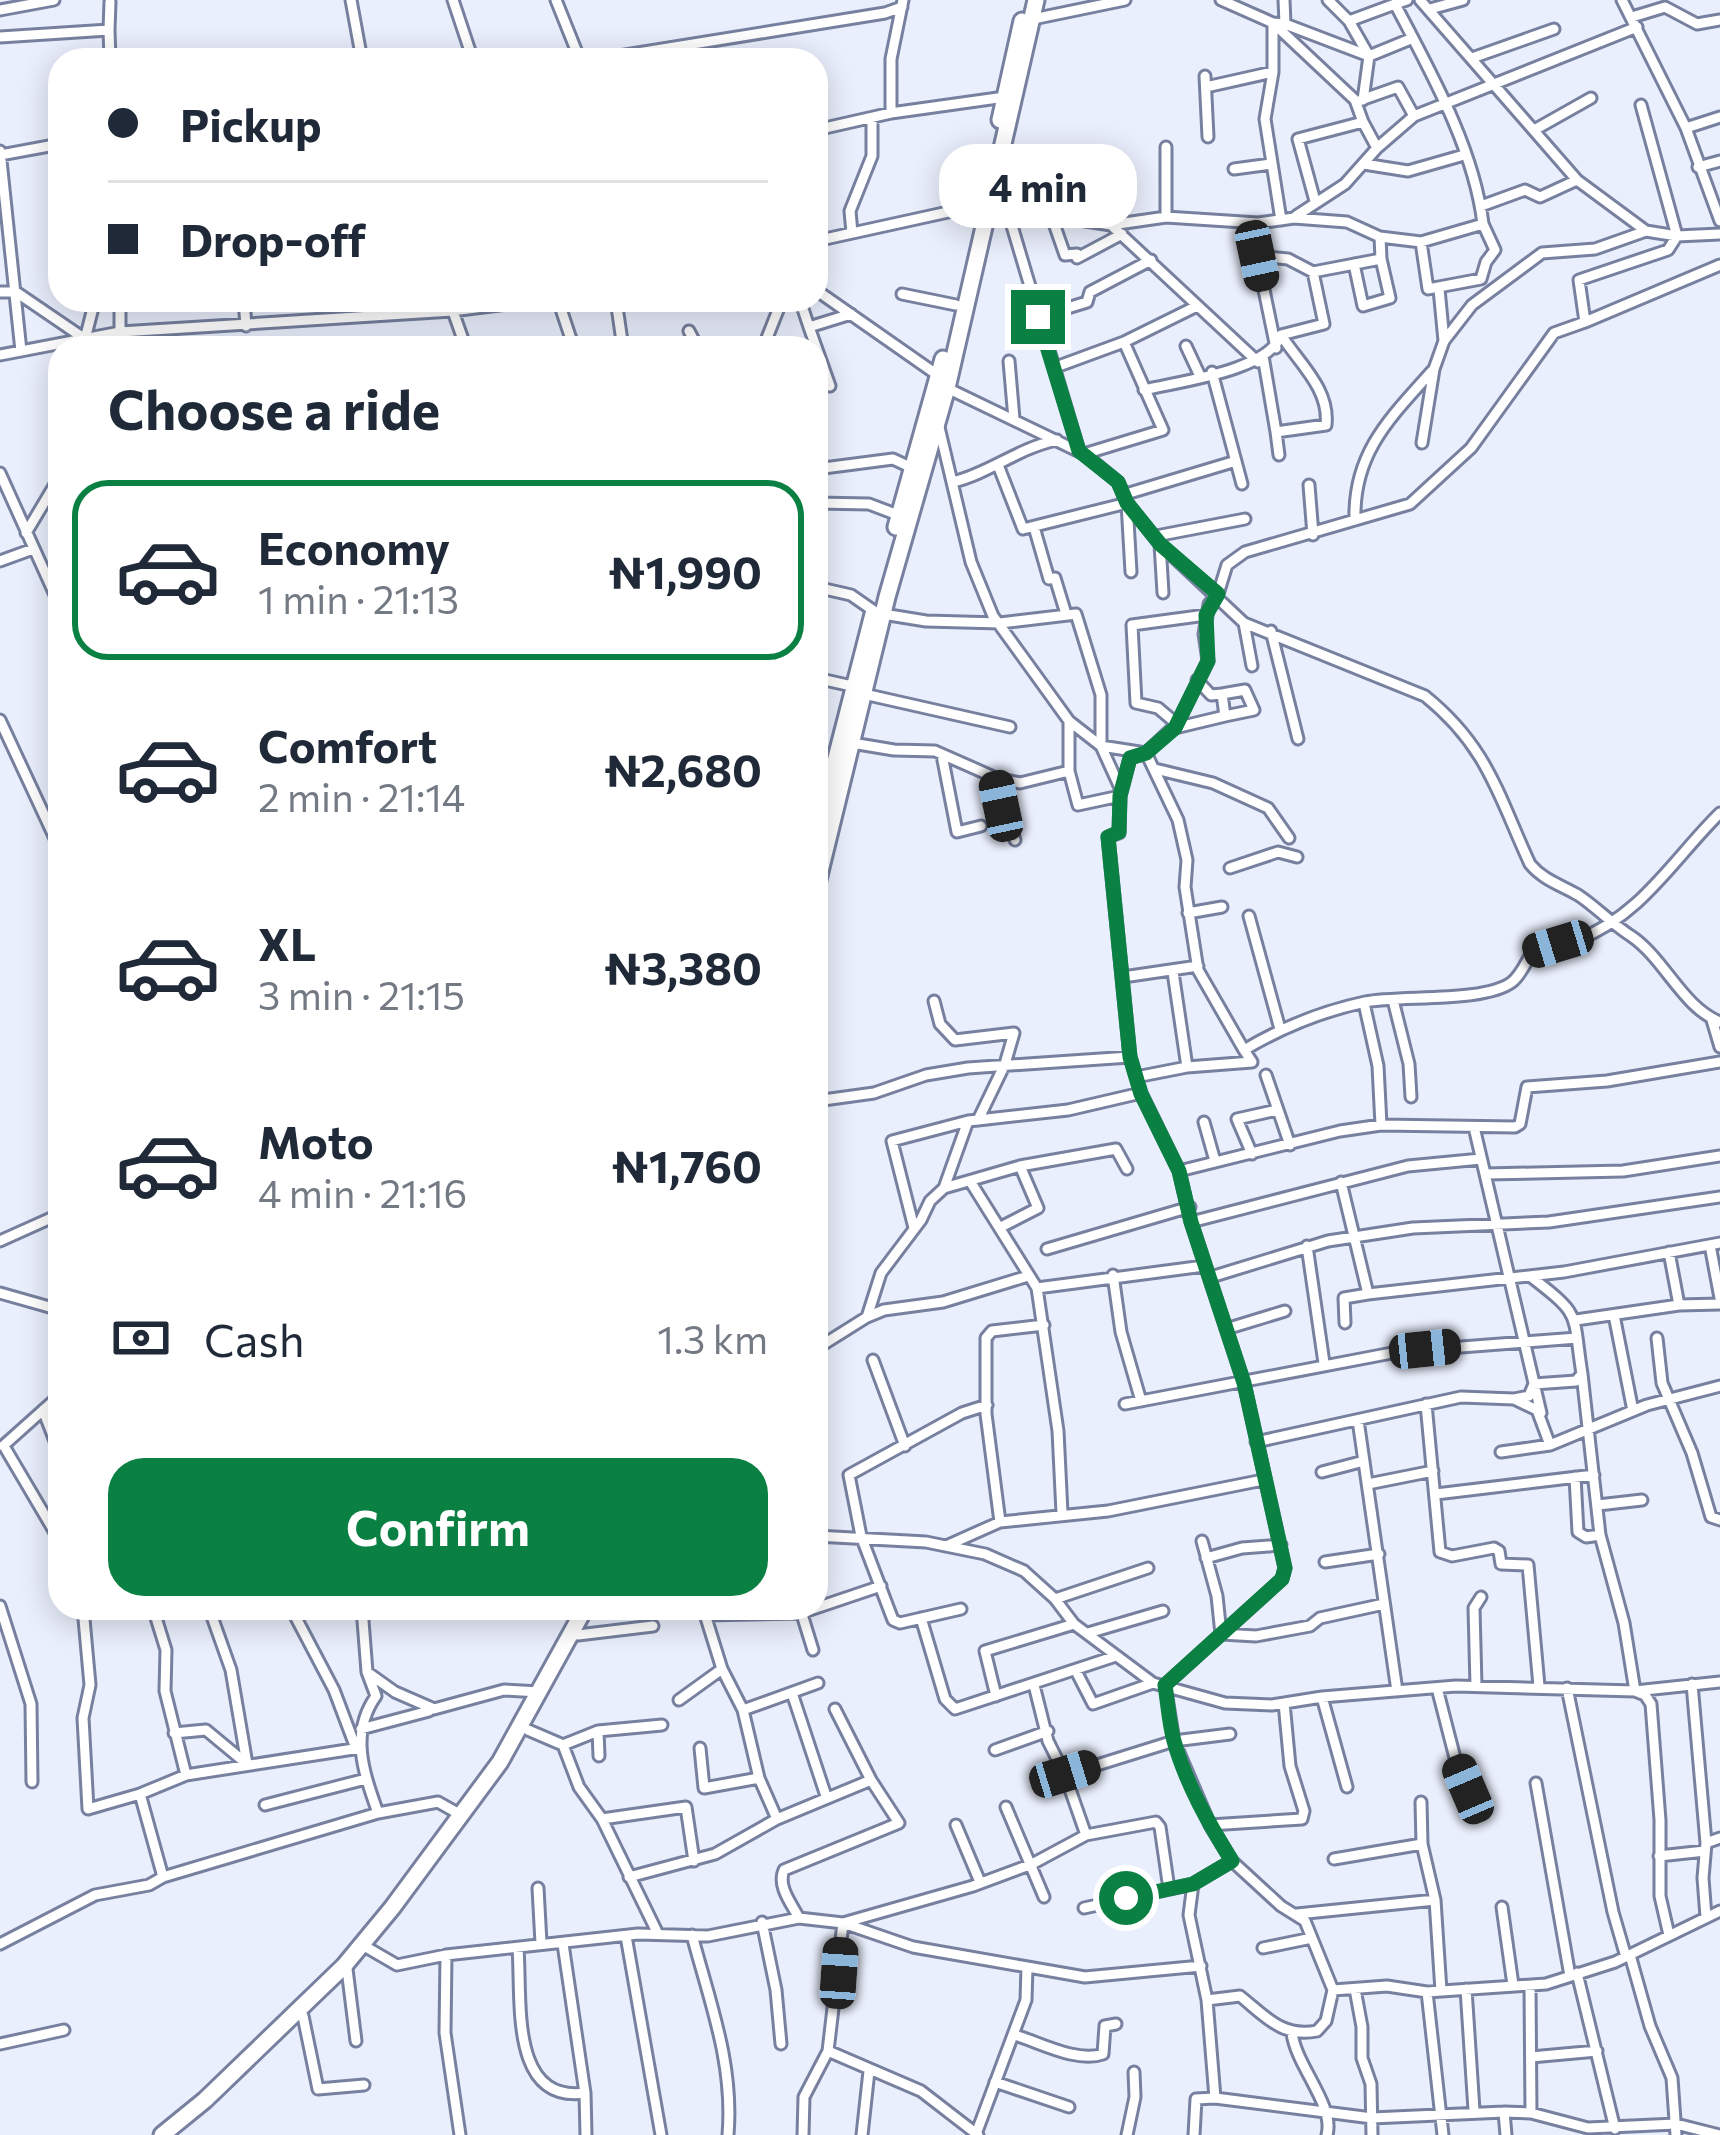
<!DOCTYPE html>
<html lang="en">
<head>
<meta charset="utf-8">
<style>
  body { margin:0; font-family:Commissioner,sans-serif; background:#f2f2f3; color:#1f2937; height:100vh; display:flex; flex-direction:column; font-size:45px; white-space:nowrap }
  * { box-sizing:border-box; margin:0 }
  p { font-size:39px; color:#747a83 }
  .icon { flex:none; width:66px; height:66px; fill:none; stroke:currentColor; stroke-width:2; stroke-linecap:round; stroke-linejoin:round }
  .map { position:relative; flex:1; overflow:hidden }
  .details { position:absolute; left:48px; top:336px; width:780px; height:1284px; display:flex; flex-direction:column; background:#fff; border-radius:36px; box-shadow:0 6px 30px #0003 }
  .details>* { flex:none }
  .banner { position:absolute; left:48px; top:48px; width:780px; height:264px; border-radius:36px; box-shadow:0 6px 30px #0003; display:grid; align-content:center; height:264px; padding:0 60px; background:#fff }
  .end { position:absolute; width:54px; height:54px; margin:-27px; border:15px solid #0b8043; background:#fff; box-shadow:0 0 0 6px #fff }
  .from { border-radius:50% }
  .bubble { position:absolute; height:84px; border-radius:36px; background:#fff; box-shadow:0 6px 30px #0003; font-size:39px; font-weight:700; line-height:84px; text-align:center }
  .car { position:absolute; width:36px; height:72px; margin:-36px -18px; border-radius:15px; box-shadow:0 0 9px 3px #0007; background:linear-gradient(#222 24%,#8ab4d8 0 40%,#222 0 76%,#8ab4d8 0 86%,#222 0) }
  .banner b { display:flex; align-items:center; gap:42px; height:114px; font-size:45px }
  .banner b+b { border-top:3px solid #e0e1e3 }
  .banner i { width:30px; height:30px; background:#1f2937 }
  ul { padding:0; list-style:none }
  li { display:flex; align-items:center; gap:36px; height:180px; margin:0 24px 18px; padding:0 36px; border:6px solid transparent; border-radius:36px }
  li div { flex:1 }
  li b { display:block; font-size:45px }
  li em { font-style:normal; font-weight:700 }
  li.current { border-color:#0b8043 }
  li>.icon { width:108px; height:108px; stroke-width:1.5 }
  h2 { padding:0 60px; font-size:54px; line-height:144px }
  .pay { display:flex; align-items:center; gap:30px; height:132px; padding:0 60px; font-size:45px }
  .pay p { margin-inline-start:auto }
  .primary-button { display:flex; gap:24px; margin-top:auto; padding:24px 60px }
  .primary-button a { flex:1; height:138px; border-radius:36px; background:#0b8043; color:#fff; font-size:48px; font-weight:700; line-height:138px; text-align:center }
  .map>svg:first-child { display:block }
</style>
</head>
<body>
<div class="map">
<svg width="1720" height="2135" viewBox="0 0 1720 2135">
  <rect width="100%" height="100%" fill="#eaeffd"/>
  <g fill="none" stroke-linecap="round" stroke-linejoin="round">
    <defs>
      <path id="minor" d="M 351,0 L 362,60
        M 453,0 L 473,60
        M 556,0 L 580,60
        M 1221,0 L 1273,23 L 1285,24 L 1369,56 L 1413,38
        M 1284,0 L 1285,24
        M 1328,0 L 1349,21 L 1395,4
        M 1420,0 L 1577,180 L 1646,231 L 1677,236 L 1720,234
        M 1622,0 L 1686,128 L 1720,221
        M 1430,9 L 1463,0
        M 0,10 L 54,0
        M 1632,17 L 1665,7 L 1697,24 L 1720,20
        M 1033,19 L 1125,0
        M 1349,21 L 1369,56 L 1363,100
        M 1273,23 L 1273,72 L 1265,119 L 1281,220
        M 1273,23 L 1355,100 L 1363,122
        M 109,30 L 110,60
        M 0,37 L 109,30 L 110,2
        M 1472,58 L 1554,29
        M 594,60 L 885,13 L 902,7
        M 1205,76 L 1208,137
        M 1206,87 L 1273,72
        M 1361,100 L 1398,87 L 1414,116
        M 891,113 L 891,59 L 903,0
        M 1686,128 L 1720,117
        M 1536,129 L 1591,98
        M 816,130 L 891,113 L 1005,97
        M 0,151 L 21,351
        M 0,155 L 60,144
        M 1364,164 L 1408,171 L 1464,155
        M 1698,167 L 1720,161
        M 1234,169 L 1271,164
        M 1315,201 L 1298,139 L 1363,122 L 1377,148
        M 989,206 L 1111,225 L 1166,217 L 1258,223 L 1294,218 L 1347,222 L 1380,237 L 1421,242 L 1483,224 C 1474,148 1430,71 1395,4 L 1407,0
        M 1481,206 L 1525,190 L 1540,197 L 1577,180
        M 1007,209 L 1079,451
        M 1051,215 L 1065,255 L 1077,254 L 1077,258 L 1122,234
        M 1296,216 L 1345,184 L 1377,148 L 1414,116 L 1637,27
        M 1166,217 L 1166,147
        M 1258,223 L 1257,256 L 1276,348
        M 1111,225 L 1258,362
        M 852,233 L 850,211 L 872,156 L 872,119
        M 816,241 L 980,205
        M 1421,242 L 1428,289 L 1481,279 L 1486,262 L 1495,250 L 1483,224
        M 1257,256 L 1288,259 L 1313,272 L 1381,259 L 1380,237
        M 1354,264 L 1363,306 L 1390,298 L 1381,259
        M 1439,289 L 1444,341
        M 816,290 L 939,376
        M 0,292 L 16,292 L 85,339 L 95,300
        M 902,294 L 956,305
        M 120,300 L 120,332
        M 244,300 L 246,326
        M 449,300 L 466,348
        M 558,300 L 574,348
        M 616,300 L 623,348
        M 800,300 L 809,327
        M 1038,317 L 1087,302 L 1090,292 L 1151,260
        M 1585,322 L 1720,265
        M 689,331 L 698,348
        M 1186,346 L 1200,376
        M 763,348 L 782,300
        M 0,355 L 120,332 L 452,311 L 539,300
        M 1263,356 L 1276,432
        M 1009,361 L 1014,419
        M 1056,367 L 1124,342 L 1197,306
        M 1212,372 L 1242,484
        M 816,384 L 830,386 L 809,327 L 851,314
        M 947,388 L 1084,454 L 1118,482 L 1127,503 L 1160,544 L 1244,623 L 1425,696 C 1488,747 1498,795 1530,864 C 1543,880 1561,885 1578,895 C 1595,906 1612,924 1631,936 C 1664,958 1683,1008 1720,1022
        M 1144,390 C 1181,381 1268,371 1281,335 L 1324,324 L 1313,272
        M 938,423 L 971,562 L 993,616 L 1069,721 L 1101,746 L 1146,753 L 1178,820 L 1187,860 L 1185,887 L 1198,970 L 1244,1050
        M 1422,443 L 1434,369 L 1444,341 L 1472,305 L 1542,253 L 1595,249 L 1646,231
        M 1084,454 L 1163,430 L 1124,342
        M 1279,455 L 1276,432 L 1326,425 C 1330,389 1299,363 1281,335
        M 998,465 L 1023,529 L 1127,503 L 1131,572
        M 816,469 L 893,459 L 910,467
        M 0,473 L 60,606
        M 953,482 C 990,473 1018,448 1057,440
        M 1309,485 L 1313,535
        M 1126,494 L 1236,461
        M 816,503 L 869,504 L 898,515
        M 1355,520 C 1353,453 1390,418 1432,371
        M 1034,527 L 1049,579 L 1055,578 L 1066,614
        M 26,533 L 60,476
        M 1156,536 L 1245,519
        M 1160,544 L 1163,593
        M 0,561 L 33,549
        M 816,587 L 851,595 L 874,611
        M 883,614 L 926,621 L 1000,623 L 1076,614 L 1101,695 L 1101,746 L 1121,790
        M 1206,615 L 1132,625 L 1136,703 L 1158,708 L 1177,724 L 1208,661 L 1204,634 L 1209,604 L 1218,594 L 1227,565 L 1245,552 L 1410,504 L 1471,448 L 1554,333 L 1585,322 L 1579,280 L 1668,250 L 1677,236 L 1641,105
        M 1244,623 L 1252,666
        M 1271,631 L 1298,739
        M 816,678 L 852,686
        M 1197,680 L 1211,695 L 1222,694 L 1225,716 L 1254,710 L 1245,690 L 1222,694
        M 864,694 L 1010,727
        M 0,720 L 60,849
        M 1069,721 L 1069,771 L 1078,805 L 1120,796
        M 1177,724 L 1146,753 L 1130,758 L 1120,796 L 1119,833 L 1108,837 L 1130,1057 L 1141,1093 L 1179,1171 L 1191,1222 L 1244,1383 L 1285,1568 L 1282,1579 L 1165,1685 L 1174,1741 L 1210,1825 L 1232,1861 L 1281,1906 L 1305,1921 L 1333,1990 L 1326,2021 L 1317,2031 C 1282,2038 1265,2016 1240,1996 L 1207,2000 L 1189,1915 L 1193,1884 L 1232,1861
        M 1175,728 L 1225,716
        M 852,743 L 894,750 L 935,751 L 996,778 L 1020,783 L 1069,771
        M 942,755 L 957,832 L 981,826
        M 1155,769 L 1213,783 L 1268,808 L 1289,838
        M 996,778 L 1015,840
        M 1230,868 L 1278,852 L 1297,857
        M 1188,913 L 1222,907
        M 1249,916 L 1280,1029
        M 1173,972 L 1187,1067
        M 1123,977 L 1198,966
        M 1393,1000 L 1409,1064 L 1411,1097
        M 1364,1003 L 1378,1066 L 1381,1125
        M 1712,1020 L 1720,1047
        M 1266,1075 L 1290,1145
        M 1136,1077 L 1187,1067 L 1252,1062 L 1244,1050 C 1281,1028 1323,1011 1365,1002 C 1402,995 1484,1003 1512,982 C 1521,975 1526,962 1533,951 C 1548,947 1564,945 1579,939 C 1641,916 1675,857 1720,813
        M 816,1101 L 874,1093 L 926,1075 L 968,1068 L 1130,1057
        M 978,1120 L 1068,1110 L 1141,1093
        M 1204,1122 L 1215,1161
        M 1474,1127 L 1541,1413
        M 1252,1154 L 1237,1119 L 1277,1110
        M 1179,1171 L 1340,1131 L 1381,1125 L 1515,1127 L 1520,1124 L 1527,1087 L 1607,1081 L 1720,1062
        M 1486,1174 L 1623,1171 L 1720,1156
        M 970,1181 L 1037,1288 L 1058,1431 L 1062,1513
        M 1341,1182 L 1368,1294 L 1564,1272 L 1720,1243
        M 944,1188 L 1020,1166 L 1116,1149 L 1127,1169
        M 1191,1222 L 1408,1166 L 1481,1159
        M 1001,1227 L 1038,1208 L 1020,1166
        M 914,1228 L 892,1141 L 968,1121
        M 0,1241 L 60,1214
        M 1710,1245 L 1720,1298
        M 1307,1246 L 1324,1363
        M 1047,1249 L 1190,1207
        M 1669,1252 L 1679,1305
        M 1113,1275 L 1121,1332 L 1141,1401
        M 1211,1277 L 1328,1241 L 1413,1228 L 1549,1222 L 1720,1197
        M 1037,1288 L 1204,1266
        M 0,1293 L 60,1310
        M 1614,1315 L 1633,1411
        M 867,1317 L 884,1310 L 943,1302 L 1028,1276
        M 1576,1320 L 1679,1305 L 1720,1304
        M 1345,1323 L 1344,1298 L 1368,1294
        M 1226,1329 L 1285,1311
        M 1657,1338 L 1662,1383 L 1692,1453 L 1711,1517 L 1720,1520
        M 816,1349 L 867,1317 L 881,1273 L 921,1220 L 930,1201 L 944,1188 L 968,1121 L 978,1120 L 1005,1064 L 1014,1033 L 955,1040 L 940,1024 L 934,1001
        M 873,1360 L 905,1446
        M 1582,1374 L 1600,1535 L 1624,1623 L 1635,1691 L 1645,1695 L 1651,1704 L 1660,1820 L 1660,1896 L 1669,1935
        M 1514,1399 L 1529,1396 L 1534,1384 L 1576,1381 L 1582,1374 C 1572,1311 1583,1317 1530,1276
        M 1125,1404 L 1397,1352 L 1577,1338
        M 1426,1404 L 1440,1552 L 1452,1556 L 1494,1548 L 1499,1551 L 1501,1564 L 1528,1565 L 1539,1686
        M 43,1410 L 60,1454
        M 1358,1420 L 1397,1691
        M 1256,1442 L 1461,1397 L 1514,1399 L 1537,1410 L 1550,1445
        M 3,1446 L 60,1395
        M 4,1446 L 60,1541
        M 1501,1452 L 1550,1445 L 1647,1405 L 1720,1386
        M 1322,1472 L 1364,1461
        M 1575,1477 L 1578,1532 L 1586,1537 L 1600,1535
        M 1368,1484 L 1433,1471
        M 1436,1494 L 1594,1475
        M 1598,1505 L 1642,1500
        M 1000,1522 L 986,1414 L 986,1338 L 992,1331 L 1044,1325
        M 816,1536 L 926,1542 L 985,1554 L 1024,1571 L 1055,1599 L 1074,1624 L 1153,1683 L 1225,1703 L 1272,1705 L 1322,1697 L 1456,1686 L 1635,1691 L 1720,1682
        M 1202,1541 L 1217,1596 L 1221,1634 L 1256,1636 L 1310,1626 L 1320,1618 L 1384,1604
        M 946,1546 L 1000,1522 L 1108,1511 L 1263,1480
        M 1206,1558 L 1242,1548 L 1281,1545
        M 1325,1562 L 1379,1554
        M 1055,1599 L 1148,1568
        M 0,1606 L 31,1704 L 32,1782
        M 83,1608 L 90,1685 L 83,1718 L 88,1809 L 140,1794 L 163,1877 L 378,1813 L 438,1802 L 461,1815
        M 153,1608 L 166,1650 L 165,1691 L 186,1775
        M 209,1608 L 231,1670 L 247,1764
        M 362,1608 L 367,1672 L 395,1692 L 434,1709 L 504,1690 L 540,1692
        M 703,1608 L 722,1669 L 743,1710 L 759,1778 L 777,1819
        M 800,1608 L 813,1650
        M 961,1609 L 900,1623 L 893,1620 L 861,1536 L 849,1475 L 962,1413 L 987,1405
        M 706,1615 L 801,1613 L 881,1586
        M 921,1618 L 945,1699 L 955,1709 L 1113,1657
        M 1088,1633 L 1163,1611
        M 578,1635 L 653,1626
        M 1076,1671 L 1093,1704 L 1153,1683
        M 367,1672 L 376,1696 C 349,1734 364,1773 378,1813
        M 1692,1684 L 1706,1843
        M 1034,1685 L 1048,1741 L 1065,1775
        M 1476,1686 L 1474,1608 L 1481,1597
        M 1437,1688 L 1455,1758 L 1474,1811
        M 1567,1688 L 1613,1912 L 1626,1957
        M 792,1693 L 826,1796
        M 996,1696 L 985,1651 L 1074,1624
        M 1322,1697 L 1347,1787
        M 679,1700 L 722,1669
        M 835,1709 L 871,1780
        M 743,1710 L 818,1683
        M 361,1729 L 429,1711
        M 528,1730 L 563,1745 L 579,1787 L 602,1819 L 657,1932
        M 598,1731 L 599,1756
        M 174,1733 L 206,1730 L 247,1764
        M 563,1745 L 598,1731 L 662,1725
        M 700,1748 L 704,1788 L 759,1778
        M 995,1750 L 1048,1731
        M 1536,1783 L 1570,1976
        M 140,1794 L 186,1775 L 360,1748 L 354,1743 L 334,1690 L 293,1612 L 287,1608
        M 1421,1802 L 1422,1844 L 1435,1900 L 1441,1991
        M 265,1805 L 366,1779
        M 1006,1807 L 1044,1897
        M 602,1819 L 686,1807 L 694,1861
        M 956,1825 L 980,1882
        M 1210,1825 L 1302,1819 L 1304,1811 L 1290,1766 L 1284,1703
        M 1086,1835 L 1156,1822 L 1160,1827 L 1169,1889
        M 1659,1856 L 1705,1851
        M 1334,1859 L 1422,1844
        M 629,1877 L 715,1854 L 777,1819 L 871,1780 L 899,1823 L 784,1870 C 777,1886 791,1903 799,1918
        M 538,1888 L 541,1943
        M 1502,1907 L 1513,1985
        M 1084,1908 L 1193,1884
        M 1297,1914 L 1435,1900
        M 1706,1917 L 1703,1878 L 1706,1843 L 1720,1838
        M 762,1922 L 776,1990 L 781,2044
        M 692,1935 C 710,2003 734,2064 728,2135
        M 626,1936 L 661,2135
        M 0,1944 L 95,1895 L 149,1885 L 163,1877
        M 563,1944 L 585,2093 L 586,2135
        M 366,1947 L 397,1965 L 446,1955 L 638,1934 L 708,1936 L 799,1918 L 843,1923 L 973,1886 L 1032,1864 L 1086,1835 L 1065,1775 L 1174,1741 L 1230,1734
        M 518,1948 C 522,2000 509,2103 585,2093
        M 1263,1948 L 1312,1938
        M 446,1955 L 445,2033 L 460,2135
        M 1630,1955 L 1650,2026 L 1672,2078 L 1676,2135
        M 347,1969 L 356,2041
        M 1577,1973 L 1615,2129
        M 1530,1986 L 1531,2113
        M 1355,1989 L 1362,2027 L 1362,2058 L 1371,2084 L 1372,2135
        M 1466,1989 L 1474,2110
        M 1333,1990 L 1387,1986 L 1427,1992 L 1546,1984 L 1615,1962 L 1720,1911
        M 1427,1992 L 1443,2135
        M 303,2016 L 318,2089 L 364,2085
        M 1292,2033 C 1296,2066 1335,2105 1327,2135
        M 1015,2035 C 1041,2043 1077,2063 1103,2054 L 1105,2026 L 1116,2024
        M 0,2044 L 64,2030
        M 828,2051 L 921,2091 L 978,2135
        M 1531,2057 L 1597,2051
        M 995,2082 L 1069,2107
        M 1215,2098 L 1372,2118 L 1504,2112 L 1531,2113 L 1588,2128 L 1676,2124 L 1719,2135
        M 1504,2112 L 1506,2135
        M 976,2134 L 1026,2000 L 1027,1967
        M 803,2135 L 804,2097 L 828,2051 L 843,1923 L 913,1947 L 1085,1977 L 1201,1966
        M 862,2135 L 869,2071
        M 1127,2135 L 1135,2097 L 1134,2072
        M 1194,2135 L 1196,2099 L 1215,2098 L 1207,2000"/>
      <path id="primary" d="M 1000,120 L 1022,21
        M 896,527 L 943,359
        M 816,836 L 873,614
        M 816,888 L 887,597 L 947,388 L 1036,0
        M 162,2135 L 205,2100 L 344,1966 L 392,1908 L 500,1762 L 585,1608"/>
    </defs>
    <use href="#minor" stroke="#77819f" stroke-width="15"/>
    <use href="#primary" stroke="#77819f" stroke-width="21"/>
    <use href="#minor" stroke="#fff" stroke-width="9"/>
    <use href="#primary" stroke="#fff" stroke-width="15"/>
  </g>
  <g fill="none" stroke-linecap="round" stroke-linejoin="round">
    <path stroke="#0b8043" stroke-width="15" d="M 1038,317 L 1079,451 L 1118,482 L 1127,503 L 1160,544 L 1218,594 L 1206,615 L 1208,661 L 1175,728 L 1146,753 L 1130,758 L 1120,796 L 1119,832 L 1108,837 L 1130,1057 L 1141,1094 L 1179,1171 L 1191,1222 L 1244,1383 L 1285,1568 L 1282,1579 L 1165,1685 C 1168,1704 1169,1723 1174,1741 C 1186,1784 1209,1824 1232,1861 L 1193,1884 L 1126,1898"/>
  </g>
</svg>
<i class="end from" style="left:1126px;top:1898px"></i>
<i class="end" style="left:1038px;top:317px"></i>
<div class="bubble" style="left:939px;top:144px;width:198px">4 min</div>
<i class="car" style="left:1257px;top:256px;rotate:168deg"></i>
<i class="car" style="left:1001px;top:806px;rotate:348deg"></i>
<i class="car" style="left:1558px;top:944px;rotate:253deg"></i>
<i class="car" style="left:1425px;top:1349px;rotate:84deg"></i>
<i class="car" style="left:1065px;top:1774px;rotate:73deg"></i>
<i class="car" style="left:1468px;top:1789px;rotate:337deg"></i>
<i class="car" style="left:839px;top:1973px;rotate:4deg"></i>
<div class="banner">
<b><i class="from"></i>Pickup</b>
<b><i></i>Drop-off</b>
</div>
<section class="details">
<h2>Choose a ride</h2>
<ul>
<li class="current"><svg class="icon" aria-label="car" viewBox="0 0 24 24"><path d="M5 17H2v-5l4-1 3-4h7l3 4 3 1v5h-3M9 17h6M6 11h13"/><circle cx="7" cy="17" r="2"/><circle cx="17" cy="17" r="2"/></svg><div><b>Economy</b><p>1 min · 21:13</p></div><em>₦1,990</em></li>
<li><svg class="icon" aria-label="car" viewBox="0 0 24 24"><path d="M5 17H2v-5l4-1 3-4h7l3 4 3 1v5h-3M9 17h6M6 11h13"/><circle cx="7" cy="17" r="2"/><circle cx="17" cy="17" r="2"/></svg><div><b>Comfort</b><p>2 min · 21:14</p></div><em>₦2,680</em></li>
<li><svg class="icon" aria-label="car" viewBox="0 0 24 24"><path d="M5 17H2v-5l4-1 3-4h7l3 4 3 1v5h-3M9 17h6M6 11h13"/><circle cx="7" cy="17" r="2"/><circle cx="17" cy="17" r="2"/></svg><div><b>XL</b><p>3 min · 21:15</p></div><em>₦3,380</em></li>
<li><svg class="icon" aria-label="car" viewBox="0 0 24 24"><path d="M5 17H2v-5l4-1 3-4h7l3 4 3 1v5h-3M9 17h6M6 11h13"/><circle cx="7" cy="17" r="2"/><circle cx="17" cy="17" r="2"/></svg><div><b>Moto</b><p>4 min · 21:16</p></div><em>₦1,760</em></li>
</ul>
<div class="pay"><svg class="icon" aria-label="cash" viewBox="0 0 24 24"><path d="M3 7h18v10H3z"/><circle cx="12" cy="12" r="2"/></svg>Cash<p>1.3 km</p></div>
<div class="primary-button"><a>Confirm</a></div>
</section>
</div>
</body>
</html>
